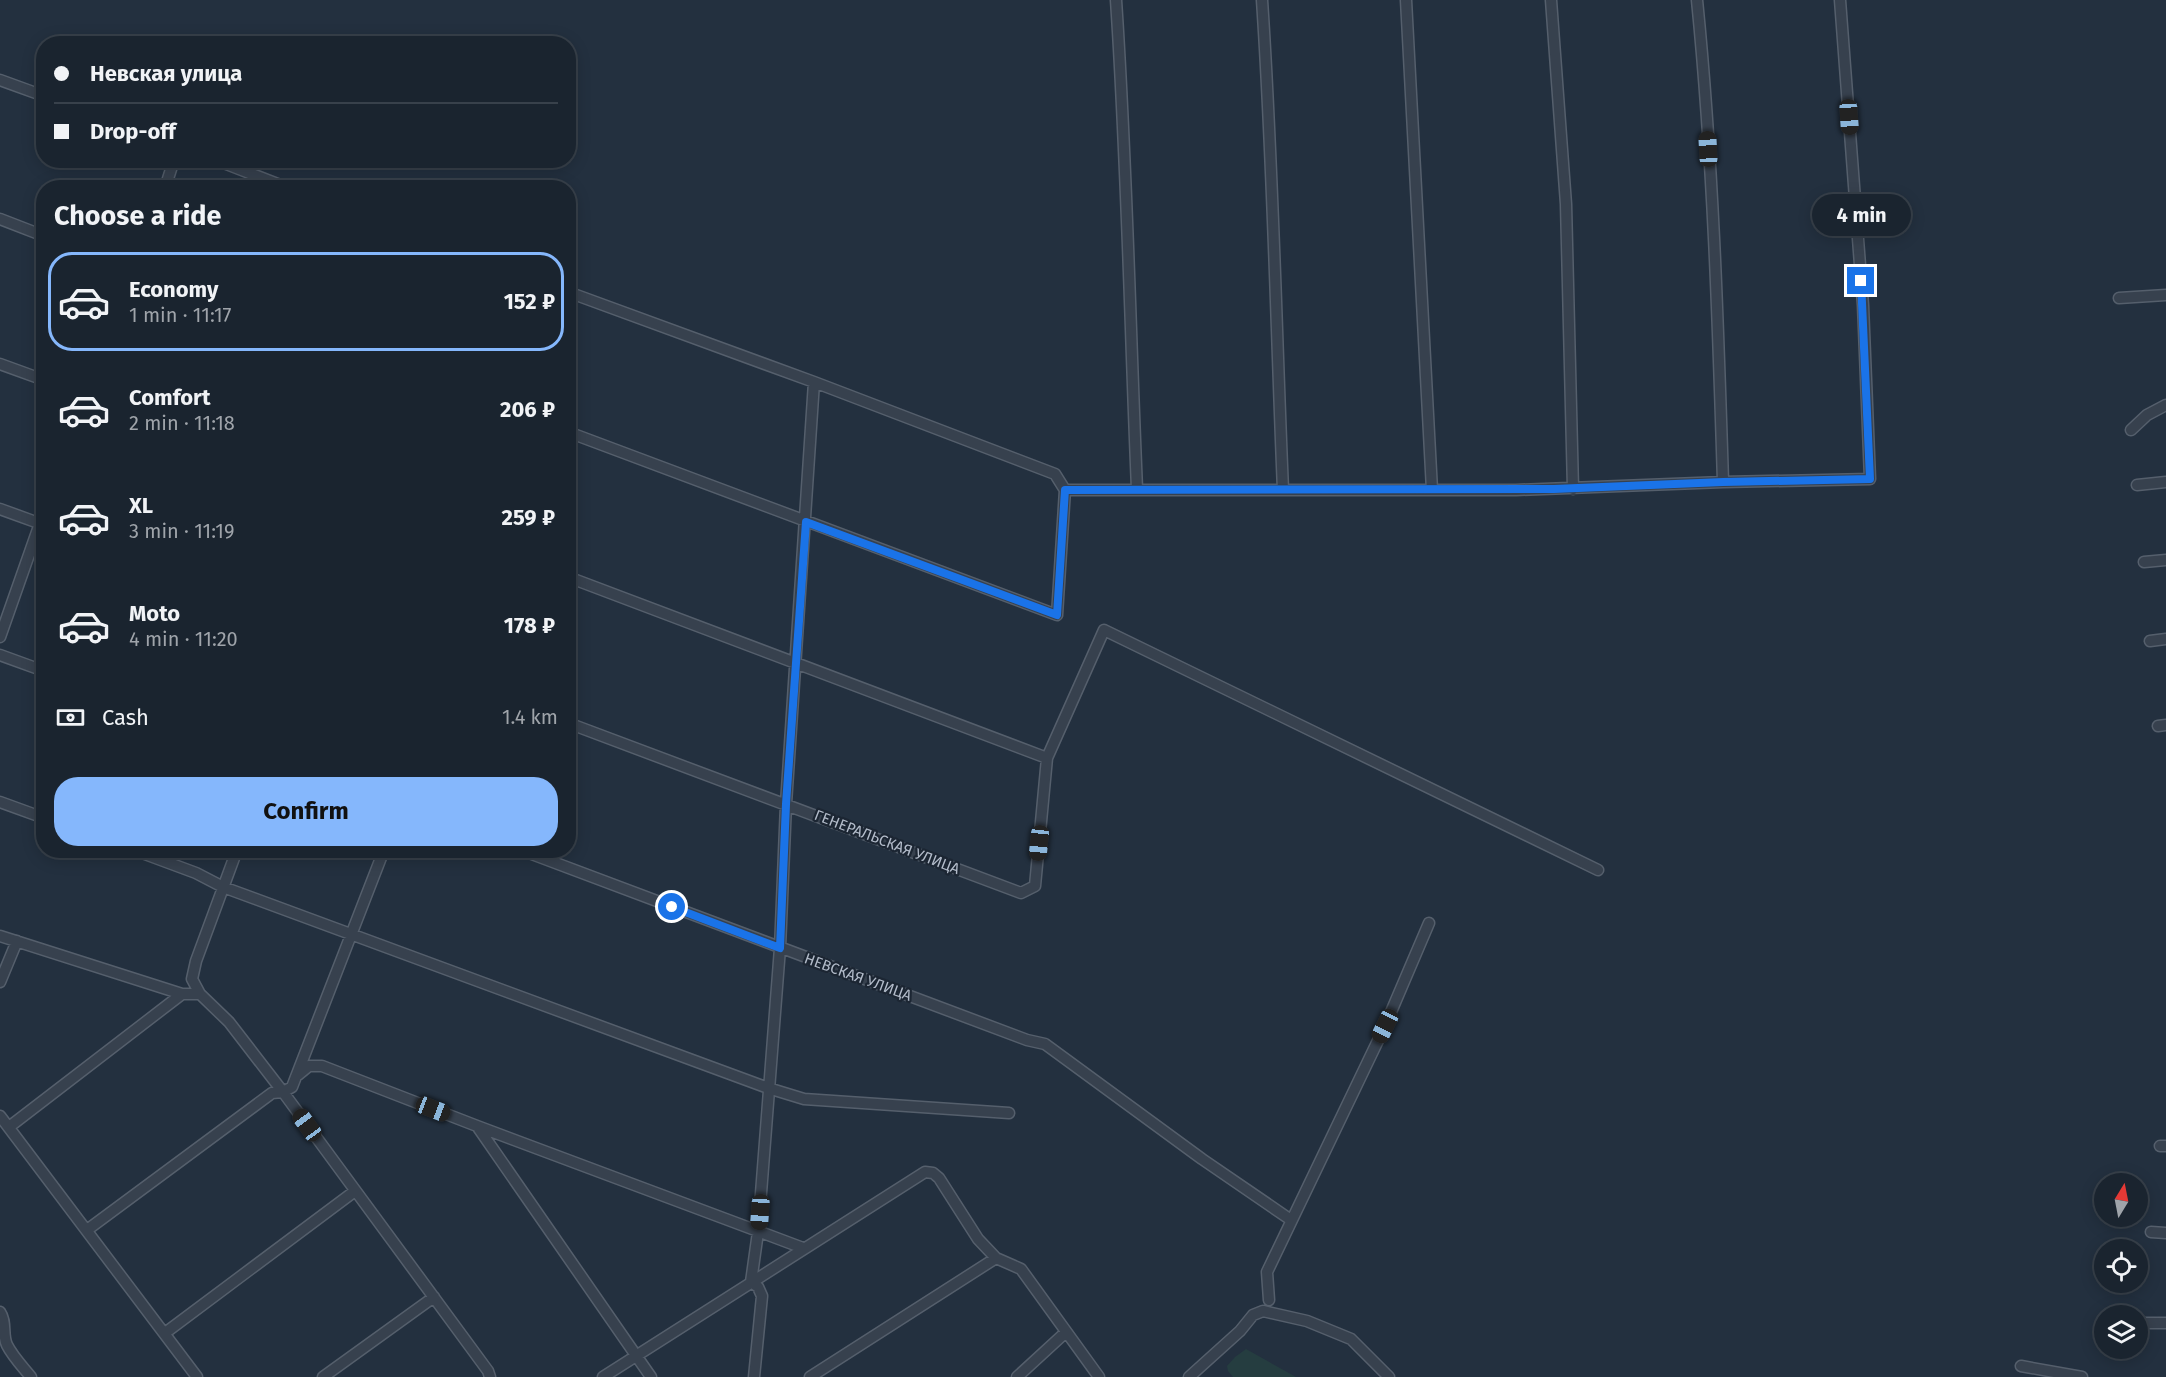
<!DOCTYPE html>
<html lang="en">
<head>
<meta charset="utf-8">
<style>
  body { margin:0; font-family:"Fira Sans",sans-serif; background:#232c37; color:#f1f3f6; height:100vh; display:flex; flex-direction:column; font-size:22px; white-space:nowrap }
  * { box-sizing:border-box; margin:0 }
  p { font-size:20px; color:#9fa4aa }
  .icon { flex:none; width:33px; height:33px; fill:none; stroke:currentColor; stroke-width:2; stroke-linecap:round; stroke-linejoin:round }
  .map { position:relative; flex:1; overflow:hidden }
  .sheet { position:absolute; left:36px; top:180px; width:540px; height:678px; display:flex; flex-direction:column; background:#1a242f; border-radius:24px; box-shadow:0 3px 15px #0003,0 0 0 2px #38414b }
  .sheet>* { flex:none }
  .banner { position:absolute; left:36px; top:36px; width:540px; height:132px; border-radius:24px; box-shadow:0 3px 15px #0003,0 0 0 2px #38414b; display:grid; align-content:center; height:132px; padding:0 18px; background:#1a242f }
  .needle { width:39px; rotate:10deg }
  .controls { position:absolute; left:2094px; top:1173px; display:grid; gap:12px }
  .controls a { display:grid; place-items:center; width:54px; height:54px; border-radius:50%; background:#1a242f; box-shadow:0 3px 15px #0003,0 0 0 2px #38414b; font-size:30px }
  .end { position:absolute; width:27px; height:27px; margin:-14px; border:8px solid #1a73e8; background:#fff; box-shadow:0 0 0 3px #fff }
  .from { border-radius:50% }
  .bubble { position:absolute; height:42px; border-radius:21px; background:#1a242f; box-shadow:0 3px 15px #0003,0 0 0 2px #38414b; font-size:20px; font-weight:700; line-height:42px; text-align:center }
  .car { position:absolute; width:18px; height:36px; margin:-18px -9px; border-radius:8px; box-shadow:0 0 4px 2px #0007; background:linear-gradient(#222 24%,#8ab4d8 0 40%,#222 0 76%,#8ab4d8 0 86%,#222 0) }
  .banner b { display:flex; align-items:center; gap:21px; height:57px; font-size:22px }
  .banner b+b { border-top:2px solid #38414b }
  .banner i { width:15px; height:15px; background:#f1f3f6 }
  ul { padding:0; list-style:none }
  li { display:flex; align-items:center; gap:18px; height:99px; margin:0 12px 9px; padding:0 6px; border:3px solid transparent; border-radius:24px }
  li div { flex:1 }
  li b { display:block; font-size:22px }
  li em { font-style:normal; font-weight:700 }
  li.current { border-color:#85b7fc }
  li>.icon { width:54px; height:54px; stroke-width:1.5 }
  h2 { padding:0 18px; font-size:27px; line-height:72px }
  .pay { display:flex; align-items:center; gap:15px; height:66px; padding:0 18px; font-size:22px }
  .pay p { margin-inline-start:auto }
  .primary-button { display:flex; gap:12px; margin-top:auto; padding:12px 18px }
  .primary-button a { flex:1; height:69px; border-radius:24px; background:#85b7fc; color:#111; font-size:24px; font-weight:700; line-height:69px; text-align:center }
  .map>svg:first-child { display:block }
</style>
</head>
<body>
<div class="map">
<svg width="2166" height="1377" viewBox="0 0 2166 1377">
  <rect width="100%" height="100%" fill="#23303f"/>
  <path fill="#253d40" d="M 1246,1349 L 1296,1377 L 1233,1377 L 1228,1371 L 1227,1366 L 1235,1357 Z"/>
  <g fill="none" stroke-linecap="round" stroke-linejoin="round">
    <defs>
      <path id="minor" d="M 1116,0 C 1127,163 1130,326 1137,489
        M 1262,0 C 1273,163 1276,326 1283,490
        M 1406,0 L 1432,490
        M 1551,0 L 1566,204 L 1573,489
        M 1697,0 C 1713,160 1718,321 1723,482
        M 0,80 L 44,96
        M 216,160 L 288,188
        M 165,188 L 174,160
        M 0,219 L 44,236
        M 568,292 L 814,382 L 1055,474 L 1065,490 L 1516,490 L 1723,482 L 1870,479 L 1863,305 L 1840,0
        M 2119,298 L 2166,295
        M 0,364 L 44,380
        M 2131,430 L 2147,415 L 2166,405
        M 568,432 L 1057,615 L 1065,490 L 1062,485
        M 2137,485 L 2166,482
        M 0,509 L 44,525
        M 2144,562 L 2166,560
        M 568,577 L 1047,758
        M 0,637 L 44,512
        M 2150,641 L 2166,639
        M 0,655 L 44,671
        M 568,723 L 1021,893 L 1035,886 L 1047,758 L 1104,630 L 1598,870
        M 2158,726 L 2166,725
        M 0,802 L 44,818
        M 134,850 L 196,873 L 223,887 L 768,1088 L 804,1099 L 1009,1113
        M 521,850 L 1027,1040 L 1045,1044 L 1202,1159 L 1291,1220
        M 0,936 L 182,994 L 200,994 L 229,1022 L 283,1092 L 488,1371 L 490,1377
        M 0,982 L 17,941
        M 200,994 L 192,979 L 196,961 L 237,850
        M 298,1075 L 309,1066 L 322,1066 L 477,1126 L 803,1248
        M 0,1116 L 197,1377
        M 477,1126 L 651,1377
        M 9,1127 L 182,994
        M 2160,1146 L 2166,1146
        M 87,1230 L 272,1093 L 283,1092 L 292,1087 L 384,850
        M 2151,1232 L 2166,1233
        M 751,1282 L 758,1232 L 780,948 L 786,804 L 814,382
        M 751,1282 L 758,1287 L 762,1296 L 754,1377
        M 1269,1300 L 1267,1272 L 1385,1026 L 1429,923
        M 0,1312 C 7,1322 2,1335 7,1345 C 13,1357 23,1367 31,1377
        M 2144,1323 L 2166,1323
        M 165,1333 L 355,1191
        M 2021,1366 L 2082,1377
        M 323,1377 L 434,1297
        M 603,1377 L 925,1172 L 933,1173 L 939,1178 L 978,1239 L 996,1258 L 1021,1269 L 1099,1377
        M 810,1377 L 996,1258
        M 1017,1377 L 1066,1332
        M 1189,1377 L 1240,1331 L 1253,1315 L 1263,1311 L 1307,1321 L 1351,1339 L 1389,1377"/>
    </defs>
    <use href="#minor" stroke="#555f6c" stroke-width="13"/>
    <use href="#minor" stroke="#37414e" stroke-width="10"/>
  </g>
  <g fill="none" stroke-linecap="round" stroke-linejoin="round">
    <path stroke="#1a73e8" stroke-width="8" d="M 672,907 L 780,948 L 786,804 L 806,522 L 1057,615 L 1065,490 L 1554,489 L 1723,482 L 1870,479 L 1861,281"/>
  </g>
  <g text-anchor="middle" stroke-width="4.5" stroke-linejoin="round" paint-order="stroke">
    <g font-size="15" fill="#b3bcca" stroke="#1c2633">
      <text transform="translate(887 842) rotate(21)" y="5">ГЕНЕРАЛЬСКАЯ УЛИЦА</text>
      <text transform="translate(858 977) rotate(20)" y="5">НЕВСКАЯ УЛИЦА</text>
    </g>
  </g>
</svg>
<div class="controls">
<a><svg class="needle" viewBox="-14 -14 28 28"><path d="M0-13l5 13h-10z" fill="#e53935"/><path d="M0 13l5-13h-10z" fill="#9fa4aa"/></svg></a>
<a><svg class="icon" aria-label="locate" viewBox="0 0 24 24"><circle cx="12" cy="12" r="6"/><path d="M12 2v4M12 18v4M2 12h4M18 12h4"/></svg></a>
<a><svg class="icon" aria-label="layers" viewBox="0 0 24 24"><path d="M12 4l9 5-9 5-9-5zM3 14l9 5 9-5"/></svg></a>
</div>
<i class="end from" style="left:672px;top:907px"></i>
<i class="end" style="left:1861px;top:281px"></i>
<div class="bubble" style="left:1812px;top:194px;width:99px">4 min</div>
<i class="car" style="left:1849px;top:117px;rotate:176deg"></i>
<i class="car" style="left:1708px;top:149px;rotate:357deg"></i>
<i class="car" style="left:1039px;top:843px;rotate:186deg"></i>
<i class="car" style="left:1385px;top:1026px;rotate:206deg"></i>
<i class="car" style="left:433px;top:1109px;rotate:111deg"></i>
<i class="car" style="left:307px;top:1125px;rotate:324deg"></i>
<i class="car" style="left:760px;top:1212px;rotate:184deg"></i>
<div class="banner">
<b><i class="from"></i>Невская улица</b>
<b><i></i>Drop-off</b>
</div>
<section class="sheet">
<h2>Choose a ride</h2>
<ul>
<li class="current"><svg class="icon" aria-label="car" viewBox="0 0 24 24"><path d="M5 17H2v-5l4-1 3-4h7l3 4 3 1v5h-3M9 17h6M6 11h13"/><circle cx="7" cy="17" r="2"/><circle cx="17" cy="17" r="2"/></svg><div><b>Economy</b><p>1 min · 11:17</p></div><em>152 ₽</em></li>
<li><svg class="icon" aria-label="car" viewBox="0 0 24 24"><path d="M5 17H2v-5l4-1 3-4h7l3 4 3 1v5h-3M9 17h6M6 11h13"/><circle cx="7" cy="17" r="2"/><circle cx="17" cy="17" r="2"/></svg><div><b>Comfort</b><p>2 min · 11:18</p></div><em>206 ₽</em></li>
<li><svg class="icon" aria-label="car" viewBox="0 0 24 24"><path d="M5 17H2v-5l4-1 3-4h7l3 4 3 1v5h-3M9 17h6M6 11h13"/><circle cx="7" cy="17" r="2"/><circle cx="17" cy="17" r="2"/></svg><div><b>XL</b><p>3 min · 11:19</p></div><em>259 ₽</em></li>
<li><svg class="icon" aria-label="car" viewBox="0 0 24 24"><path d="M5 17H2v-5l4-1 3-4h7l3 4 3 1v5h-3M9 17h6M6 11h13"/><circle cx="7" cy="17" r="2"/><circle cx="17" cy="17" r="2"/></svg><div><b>Moto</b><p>4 min · 11:20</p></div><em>178 ₽</em></li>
</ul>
<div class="pay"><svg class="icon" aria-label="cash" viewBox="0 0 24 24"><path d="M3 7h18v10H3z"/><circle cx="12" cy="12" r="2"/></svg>Cash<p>1.4 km</p></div>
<div class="primary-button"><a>Confirm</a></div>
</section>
</div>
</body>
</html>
